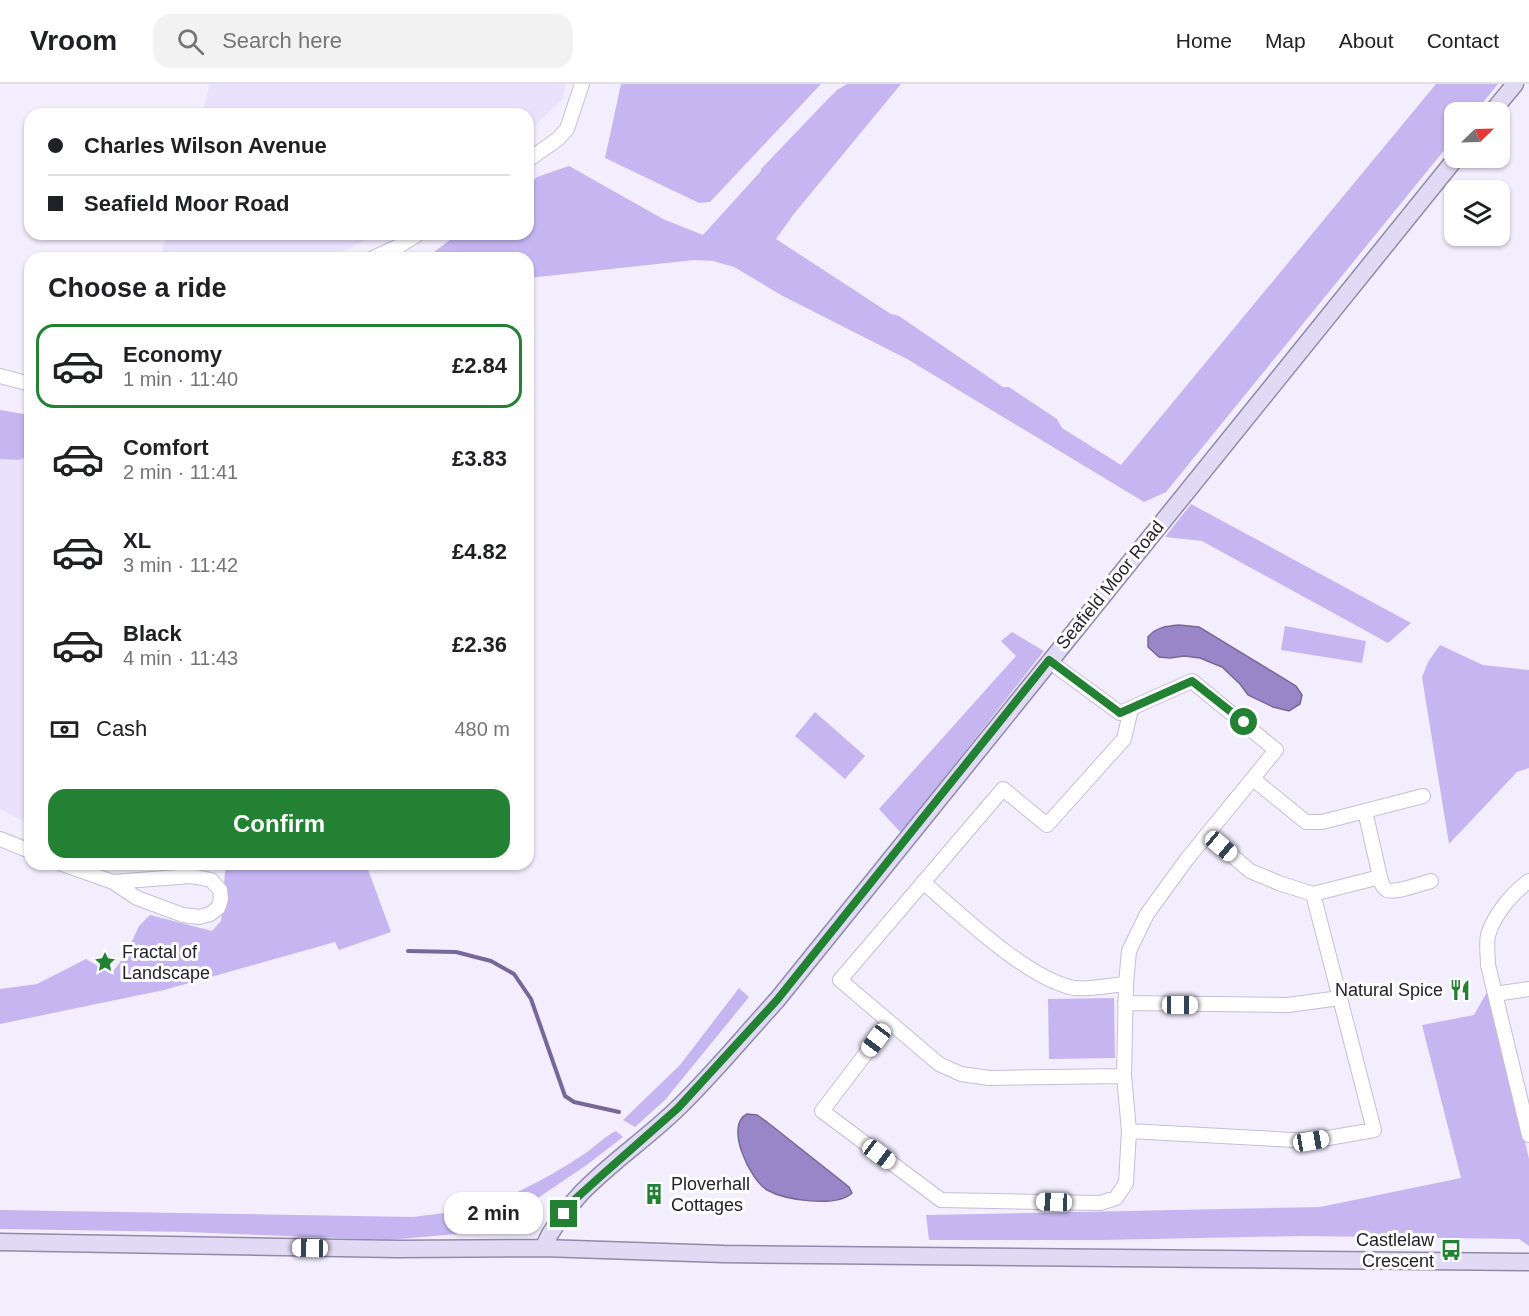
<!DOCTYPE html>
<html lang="en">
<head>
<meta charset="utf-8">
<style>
  body { margin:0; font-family:Arial,sans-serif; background:#f2f2f2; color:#202124; height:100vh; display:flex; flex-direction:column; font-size:22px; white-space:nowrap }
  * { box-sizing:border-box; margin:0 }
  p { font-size:20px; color:#757577 }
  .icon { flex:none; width:33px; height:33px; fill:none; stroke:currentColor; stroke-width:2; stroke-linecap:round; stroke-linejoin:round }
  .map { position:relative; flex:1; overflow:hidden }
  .details { position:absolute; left:24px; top:168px; width:510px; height:618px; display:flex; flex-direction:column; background:#fff; border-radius:18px; box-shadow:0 2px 4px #0004 }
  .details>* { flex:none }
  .guide { position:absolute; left:24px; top:24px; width:510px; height:132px; border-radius:18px; box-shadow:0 2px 4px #0004; display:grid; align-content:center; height:132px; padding:0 24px; background:#fff }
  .needle { width:39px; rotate:67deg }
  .buttons { position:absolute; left:1444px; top:18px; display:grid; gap:12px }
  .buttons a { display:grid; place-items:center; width:66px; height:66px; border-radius:12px; background:#fff; box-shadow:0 2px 4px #0004; font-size:30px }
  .end { position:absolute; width:27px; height:27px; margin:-14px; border:8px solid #228133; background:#fff; box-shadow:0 0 0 3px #fff }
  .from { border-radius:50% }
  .bubble { position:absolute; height:42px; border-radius:18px; background:#fff; box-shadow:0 2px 4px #0004; font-size:20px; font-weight:700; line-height:42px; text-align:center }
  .car { position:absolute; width:18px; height:36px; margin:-18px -9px; border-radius:8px; box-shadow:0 0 4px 2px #0007; background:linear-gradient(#fff 24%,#345 0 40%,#fff 0 76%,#345 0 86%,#fff 0) }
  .guide b { display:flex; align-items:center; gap:21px; height:57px; font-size:22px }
  .guide b+b { border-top:2px solid #e0e0e0 }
  .guide i { width:15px; height:15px; background:#202124 }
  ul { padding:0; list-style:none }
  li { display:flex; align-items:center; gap:18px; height:84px; margin:0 12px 9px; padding:0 12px; border:3px solid transparent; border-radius:18px }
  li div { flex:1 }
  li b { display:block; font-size:22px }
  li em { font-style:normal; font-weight:700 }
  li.selected { border-color:#228133 }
  li>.icon { width:54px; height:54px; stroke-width:1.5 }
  h2 { padding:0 24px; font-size:27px; line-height:72px }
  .pay { display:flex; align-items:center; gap:15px; height:66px; padding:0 24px; font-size:22px }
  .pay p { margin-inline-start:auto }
  .action { display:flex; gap:12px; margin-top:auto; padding:12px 24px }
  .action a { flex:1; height:69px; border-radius:18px; background:#228133; color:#fff; font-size:24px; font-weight:700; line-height:69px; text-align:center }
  header { display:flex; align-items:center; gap:36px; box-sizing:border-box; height:84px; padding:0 30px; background:#fff; border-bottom:2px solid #e0e0e0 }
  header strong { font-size:28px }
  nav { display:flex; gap:33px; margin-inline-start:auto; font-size:21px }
  .search { width:420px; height:54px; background:#f2f2f2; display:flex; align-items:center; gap:15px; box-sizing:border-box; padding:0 21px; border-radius:18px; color:#757577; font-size:22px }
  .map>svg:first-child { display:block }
</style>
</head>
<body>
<header>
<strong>Vroom</strong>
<div class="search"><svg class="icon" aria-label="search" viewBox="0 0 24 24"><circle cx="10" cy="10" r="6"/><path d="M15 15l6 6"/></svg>Search here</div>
<nav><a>Home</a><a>Map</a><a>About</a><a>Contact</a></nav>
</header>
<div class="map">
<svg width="1529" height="1232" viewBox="0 0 1529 1232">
  <rect width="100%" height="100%" fill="#f2eefe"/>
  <path fill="#e8e2fd" d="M 210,0 L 565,0 L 563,15 L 528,48 L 528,30 L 202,30 Z
    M 167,150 L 377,150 L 331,174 L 160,174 Z
    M 30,372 L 30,741 L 0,725 L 0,375 L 19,376 Z"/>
  <path fill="#c5b6f2" d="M 621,0 L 821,0 L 710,118 L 699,119 L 605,74 Z
    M 847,0 L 901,0 L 793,131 L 776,155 L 891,230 L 899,232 L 1003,303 L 1009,303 L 1057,335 L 1062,344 L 1121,381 L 1436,0 L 1498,0 L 1475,28 L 1455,28 L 1455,53 L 1166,408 L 1144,418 L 907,275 L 781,211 L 734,183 L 713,177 L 694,176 L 528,194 L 528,174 L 426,174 L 458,150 L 528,150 L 528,101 L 537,93 L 569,82 L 663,135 L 703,151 L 761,87 L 761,85 L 826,17 L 837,6 Z
    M 0,326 L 30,331 L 30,372 L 19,376 L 0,375 Z
    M 1191,420 L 1411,539 L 1388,559 L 1202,457 L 1165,453 Z
    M 1285,542 L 1366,557 L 1362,579 L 1281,566 Z
    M 1012,548 L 1044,567 L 901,749 L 879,725 L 1016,572 L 1001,557 Z
    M 1440,561 L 1483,581 L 1529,586 L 1529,684 L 1517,688 L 1449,760 L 1422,593 L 1428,578 Z
    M 815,628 L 865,672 L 845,695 L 795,652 Z
    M 228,780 L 366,780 L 391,848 L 339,866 L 335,858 L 164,906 L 0,940 L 0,905 L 37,900 L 86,875 L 111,890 L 125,872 L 139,842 L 150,831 L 212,847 L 221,837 L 225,788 Z
    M 739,904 L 749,913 L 665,1016 L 635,1043 L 623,1036 L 680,981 Z
    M 1487,908 L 1493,917 L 1529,1075 L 1529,1162 L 1519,1155 L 1302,1152 L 1103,1156 L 929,1156 L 926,1131 L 1320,1123 L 1461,1094 L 1422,941 L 1474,931 Z
    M 1114,914 L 1115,974 L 1049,975 L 1048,915 Z
    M 616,1047 L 623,1053 L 588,1080 L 507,1135 L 477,1146 L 456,1150 L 389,1156 L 186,1148 L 0,1145 L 0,1126 L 413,1133 C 432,1130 453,1129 473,1124 C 507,1116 549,1093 578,1074 C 592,1066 602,1054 616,1047 Z"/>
  <path fill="#9886c8" stroke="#756899" stroke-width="1.5" d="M 1179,541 L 1199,543 L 1296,602 L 1302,611 L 1300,620 L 1289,627 L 1273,623 L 1248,611 L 1240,600 L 1222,583 L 1200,574 L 1184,572 L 1170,574 L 1159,573 L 1148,563 L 1148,553 C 1156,543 1167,542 1179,541 Z
    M 747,1030 L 757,1031 L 767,1038 L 849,1103 L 852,1109 C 836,1124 785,1116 767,1106 C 750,1096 724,1041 747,1030 Z"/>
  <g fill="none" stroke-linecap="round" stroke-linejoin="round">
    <path stroke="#756899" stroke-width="4" d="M 408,867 L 456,868 L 491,877 L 514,890 L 531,915 L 565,1012 L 574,1018 L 619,1028"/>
    <defs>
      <path id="minor" d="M 528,76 L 558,55 L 567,45 L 582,0
        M 373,174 L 399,162 L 418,150
        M 0,292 L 30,300
        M 1365,727 L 1423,712
        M 1207,750 L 1250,787 L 1279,799 L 1313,810 L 1380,793 L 1365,727 L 1322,738 L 1306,738 L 1253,695
        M 0,755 L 30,767
        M 62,780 L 113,798 L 137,814 L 183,831 L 199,833 L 210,830 L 218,824 L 221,815 L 220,806 L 211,796 L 191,792 L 113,798
        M 1380,793 C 1381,798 1382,803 1387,806 C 1396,809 1421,800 1431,797
        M 1529,797 C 1512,809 1494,831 1488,851 C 1486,860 1488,872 1488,881 L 1529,1051
        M 923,798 C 959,829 1027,895 1074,904 C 1090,906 1110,901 1126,900
        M 1495,910 L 1529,905
        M 1125,919 L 1288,921 L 1340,914
        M 889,939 L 822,1027 L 941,1116 L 1100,1119 L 1116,1114 L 1126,1099 L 1129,1047 L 1124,992 L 1126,900 L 1129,867 L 1147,830 L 1187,775 L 1276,666 L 1192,597 L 1120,629 L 1049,577
        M 1124,992 L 989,994 L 961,990 L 939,980 L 840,896 L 1003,705 L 1047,741 L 1124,655 L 1131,625
        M 1129,1047 L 1311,1057 L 1374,1046 L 1313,810"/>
      <path id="major" d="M 1492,28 L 1515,0
        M 0,1158 L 397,1165 L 543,1164 L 724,1170 L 1529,1178
        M 543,1164 C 570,1103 632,1069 678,1024 C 713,990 744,952 777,916 L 1456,74"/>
    </defs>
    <use href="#minor" stroke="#c4bed8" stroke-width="16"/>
    <use href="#major" stroke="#918aaa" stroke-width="19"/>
    <use href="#minor" stroke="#fff" stroke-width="14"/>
    <use href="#major" stroke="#e0daf5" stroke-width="16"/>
  </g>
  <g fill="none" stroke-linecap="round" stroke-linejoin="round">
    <path stroke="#228133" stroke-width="8" d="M 564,1130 L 572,1118 L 602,1091 L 678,1024 L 777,916 L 1049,576 L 1120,629 L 1192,597 L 1244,638"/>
  </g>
  <defs>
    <symbol id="sight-bare" viewBox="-9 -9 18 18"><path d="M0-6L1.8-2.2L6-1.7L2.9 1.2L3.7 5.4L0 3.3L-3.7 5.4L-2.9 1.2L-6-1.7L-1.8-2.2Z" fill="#228133" stroke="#fefefe" stroke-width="2.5" paint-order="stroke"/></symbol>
    <symbol id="restaurant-bare" viewBox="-9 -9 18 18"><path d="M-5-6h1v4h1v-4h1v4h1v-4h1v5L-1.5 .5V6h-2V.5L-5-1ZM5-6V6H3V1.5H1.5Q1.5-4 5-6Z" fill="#228133" stroke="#fefefe" stroke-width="2.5" paint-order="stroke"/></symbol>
    <symbol id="building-bare" viewBox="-9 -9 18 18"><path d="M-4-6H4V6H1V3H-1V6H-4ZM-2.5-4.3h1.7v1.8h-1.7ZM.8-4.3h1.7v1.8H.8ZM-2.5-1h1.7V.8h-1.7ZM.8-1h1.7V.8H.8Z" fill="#228133" stroke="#fefefe" stroke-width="2.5" paint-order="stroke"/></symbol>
    <symbol id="bus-bare" viewBox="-9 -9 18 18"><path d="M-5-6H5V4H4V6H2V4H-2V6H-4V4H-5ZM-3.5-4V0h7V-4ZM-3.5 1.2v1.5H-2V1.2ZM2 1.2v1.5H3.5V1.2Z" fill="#228133" stroke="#fefefe" stroke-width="2.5" paint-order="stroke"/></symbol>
  </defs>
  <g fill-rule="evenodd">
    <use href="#sight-bare" x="90" y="863" width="30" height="30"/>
    <use href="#restaurant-bare" x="1445" y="891" width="30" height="30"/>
    <use href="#building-bare" x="639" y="1095" width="30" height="30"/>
    <use href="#bus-bare" x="1436" y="1151" width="30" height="30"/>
  </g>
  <g text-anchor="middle" stroke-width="6" stroke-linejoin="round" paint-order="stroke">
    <g font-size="18" fill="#24222b" stroke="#fefefe">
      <text transform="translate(1110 501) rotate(-51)" y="6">Seafield Moor Road</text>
    </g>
    <g font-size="18" fill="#24222b" stroke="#fefefe" text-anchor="start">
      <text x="122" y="874">Fractal of<tspan x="122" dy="21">Landscape</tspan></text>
      <text x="1443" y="912" text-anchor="end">Natural Spice</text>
      <text x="671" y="1106">Ploverhall<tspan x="671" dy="21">Cottages</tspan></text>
      <text x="1434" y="1162" text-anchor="end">Castlelaw<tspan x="1434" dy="21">Crescent</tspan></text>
    </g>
  </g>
</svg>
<div class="buttons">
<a><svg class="needle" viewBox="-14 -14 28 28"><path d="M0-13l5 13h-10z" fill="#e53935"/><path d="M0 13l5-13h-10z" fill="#757577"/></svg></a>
<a><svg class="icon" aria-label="layers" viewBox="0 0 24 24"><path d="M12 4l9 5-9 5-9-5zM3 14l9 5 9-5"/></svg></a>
</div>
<i class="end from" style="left:1244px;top:638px"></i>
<i class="end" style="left:564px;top:1130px"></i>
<div class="bubble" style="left:444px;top:1108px;width:99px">2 min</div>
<i class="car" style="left:1221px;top:762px;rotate:130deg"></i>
<i class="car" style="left:1180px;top:921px;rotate:90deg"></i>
<i class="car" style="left:876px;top:956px;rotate:217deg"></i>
<i class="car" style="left:1311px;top:1057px;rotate:80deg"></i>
<i class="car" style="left:879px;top:1070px;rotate:127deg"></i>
<i class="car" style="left:1054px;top:1118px;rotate:272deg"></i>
<i class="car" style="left:310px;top:1164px;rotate:271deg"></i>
<div class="guide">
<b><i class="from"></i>Charles Wilson Avenue</b>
<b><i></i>Seafield Moor Road</b>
</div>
<section class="details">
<h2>Choose a ride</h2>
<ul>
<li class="selected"><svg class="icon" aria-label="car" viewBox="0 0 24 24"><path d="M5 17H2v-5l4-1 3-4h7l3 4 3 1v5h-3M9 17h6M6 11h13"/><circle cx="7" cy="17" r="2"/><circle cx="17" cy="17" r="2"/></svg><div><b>Economy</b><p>1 min · 11:40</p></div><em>£2.84</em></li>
<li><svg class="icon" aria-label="car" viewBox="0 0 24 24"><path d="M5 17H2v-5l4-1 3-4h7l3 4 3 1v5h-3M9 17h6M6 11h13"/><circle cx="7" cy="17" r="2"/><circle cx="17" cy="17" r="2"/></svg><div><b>Comfort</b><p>2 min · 11:41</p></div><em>£3.83</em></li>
<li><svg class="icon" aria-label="car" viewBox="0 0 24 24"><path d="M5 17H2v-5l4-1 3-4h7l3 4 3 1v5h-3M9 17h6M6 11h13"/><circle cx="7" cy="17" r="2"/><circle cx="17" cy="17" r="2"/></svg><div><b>XL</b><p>3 min · 11:42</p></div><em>£4.82</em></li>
<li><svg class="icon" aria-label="car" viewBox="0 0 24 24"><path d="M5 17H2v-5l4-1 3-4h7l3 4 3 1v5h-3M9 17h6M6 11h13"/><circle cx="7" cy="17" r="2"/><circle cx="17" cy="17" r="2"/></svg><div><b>Black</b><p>4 min · 11:43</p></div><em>£2.36</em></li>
</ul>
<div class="pay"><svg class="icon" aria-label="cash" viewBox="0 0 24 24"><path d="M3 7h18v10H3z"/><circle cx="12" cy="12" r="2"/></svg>Cash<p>480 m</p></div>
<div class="action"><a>Confirm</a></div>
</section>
</div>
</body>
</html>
